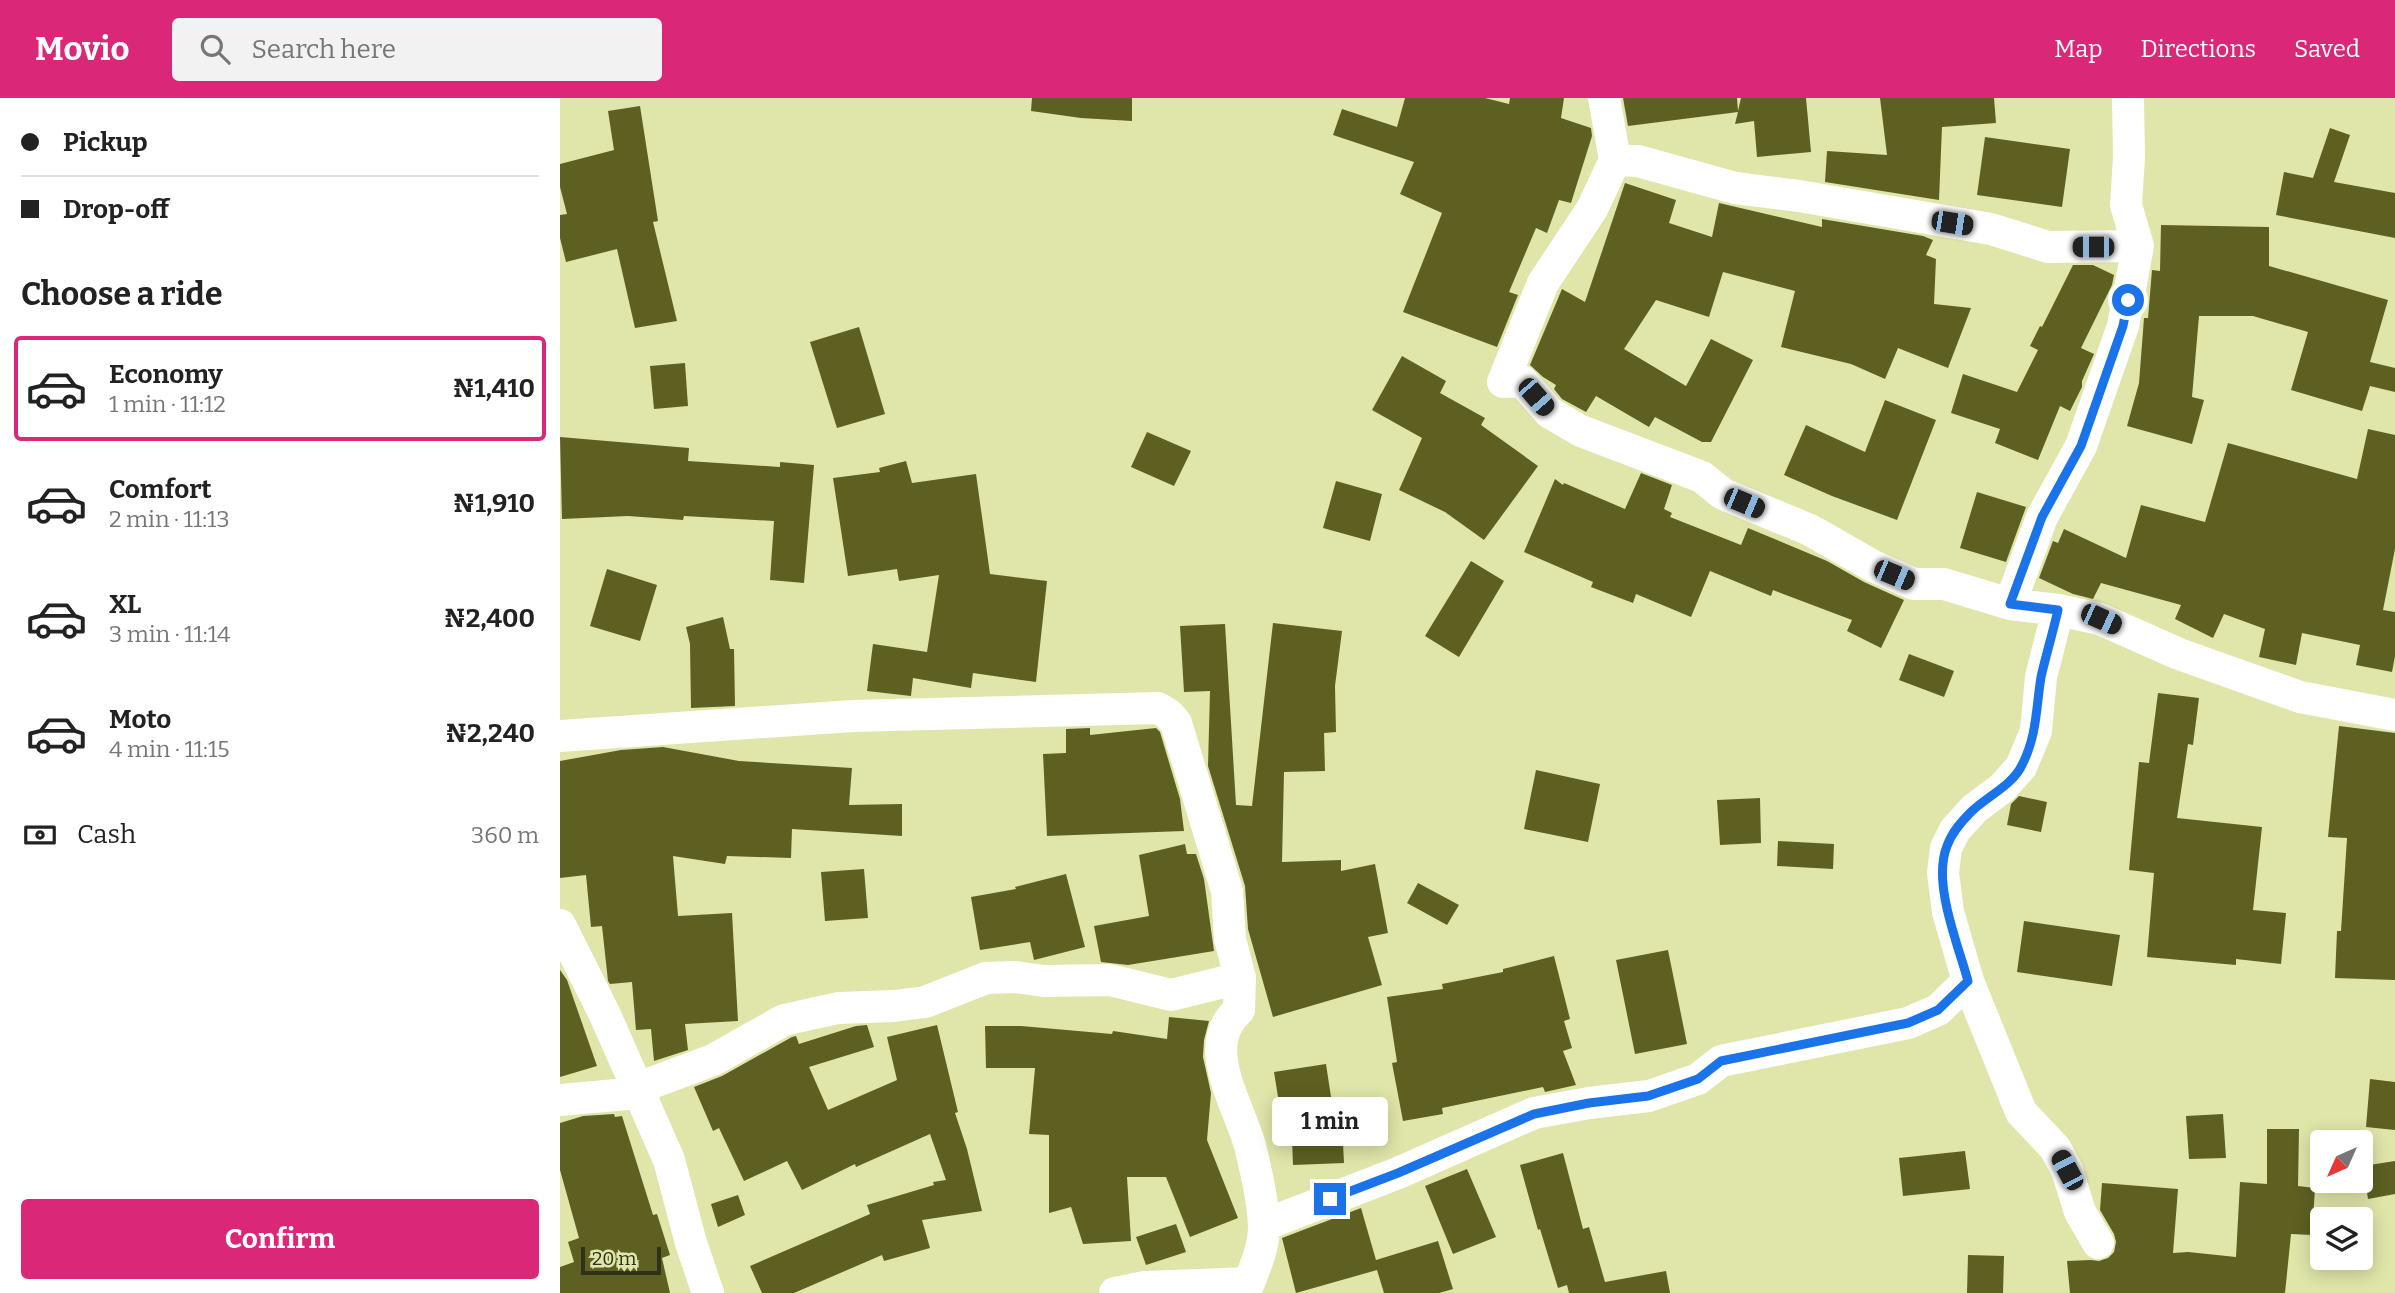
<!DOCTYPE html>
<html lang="en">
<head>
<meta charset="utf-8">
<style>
  body { margin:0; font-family:Bitter,serif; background:#f2f2f2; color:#222; height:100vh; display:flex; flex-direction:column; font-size:26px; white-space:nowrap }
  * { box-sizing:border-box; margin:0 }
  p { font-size:23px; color:#767676 }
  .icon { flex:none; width:38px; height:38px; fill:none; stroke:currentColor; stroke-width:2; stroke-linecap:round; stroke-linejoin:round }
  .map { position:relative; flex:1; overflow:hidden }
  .sheet { display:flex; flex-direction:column; background:#fff; width:560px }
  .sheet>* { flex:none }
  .hud { display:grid; align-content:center; height:154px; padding:0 21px; background:#fff }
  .needle { width:46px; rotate:225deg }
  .fabs { position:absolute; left:1750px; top:1032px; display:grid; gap:14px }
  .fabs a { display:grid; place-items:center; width:63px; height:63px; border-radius:7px; background:#fff; box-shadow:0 4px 18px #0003; font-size:35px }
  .scale { position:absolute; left:21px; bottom:18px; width:80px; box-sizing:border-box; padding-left:7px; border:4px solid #2f3119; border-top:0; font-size:19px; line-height:24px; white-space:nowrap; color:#2f3119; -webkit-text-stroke:5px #e0e5a9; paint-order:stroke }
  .end { position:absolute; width:32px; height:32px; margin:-16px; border:9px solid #1a73e8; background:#fff; box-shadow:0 0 0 4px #fff }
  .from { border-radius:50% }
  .bubble { position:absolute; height:49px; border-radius:7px; background:#fff; box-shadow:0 4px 18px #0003; font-size:23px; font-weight:700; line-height:49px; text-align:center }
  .car { position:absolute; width:21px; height:42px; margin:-21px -10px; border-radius:9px; box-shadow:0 0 5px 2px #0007; background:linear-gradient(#222 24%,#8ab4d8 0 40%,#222 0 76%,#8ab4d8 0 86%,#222 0) }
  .hud b { display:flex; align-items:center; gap:24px; height:66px; font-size:26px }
  .hud b+b { border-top:2px solid #e0e0e0 }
  .hud i { width:18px; height:18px; background:#222 }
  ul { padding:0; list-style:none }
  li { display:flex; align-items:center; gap:21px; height:105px; margin:0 14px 10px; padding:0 7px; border:4px solid transparent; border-radius:7px }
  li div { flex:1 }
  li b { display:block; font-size:26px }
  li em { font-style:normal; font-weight:700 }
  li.on { border-color:#db2777 }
  li>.icon { width:63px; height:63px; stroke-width:1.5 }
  h2 { padding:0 21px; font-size:32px; line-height:84px }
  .pay { display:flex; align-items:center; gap:18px; height:77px; padding:0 21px; font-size:26px }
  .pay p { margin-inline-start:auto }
  .cta { display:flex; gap:14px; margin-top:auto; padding:14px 21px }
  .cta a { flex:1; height:80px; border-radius:7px; background:#db2777; color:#fff; font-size:28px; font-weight:700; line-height:80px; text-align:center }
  header { display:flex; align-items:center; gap:42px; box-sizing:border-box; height:98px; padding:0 35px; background:#db2777; color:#fff }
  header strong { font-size:33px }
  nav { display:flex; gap:38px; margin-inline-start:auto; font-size:24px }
  .search { width:490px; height:63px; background:#f2f2f2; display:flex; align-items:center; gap:18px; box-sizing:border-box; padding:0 24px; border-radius:7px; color:#767676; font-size:26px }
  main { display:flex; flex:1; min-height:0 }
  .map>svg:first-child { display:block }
</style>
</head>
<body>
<header>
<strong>Movio</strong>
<div class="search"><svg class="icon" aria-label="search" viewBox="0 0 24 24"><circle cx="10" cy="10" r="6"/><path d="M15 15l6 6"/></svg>Search here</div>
<nav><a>Map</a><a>Directions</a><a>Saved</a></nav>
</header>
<main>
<section class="sheet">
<div class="hud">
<b><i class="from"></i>Pickup</b>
<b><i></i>Drop-off</b>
</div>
<h2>Choose a ride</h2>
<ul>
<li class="on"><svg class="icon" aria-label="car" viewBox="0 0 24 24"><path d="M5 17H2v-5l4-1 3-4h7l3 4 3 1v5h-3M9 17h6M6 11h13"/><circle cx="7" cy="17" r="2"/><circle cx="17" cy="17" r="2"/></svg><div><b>Economy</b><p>1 min · 11:12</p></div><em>₦1,410</em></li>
<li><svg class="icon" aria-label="car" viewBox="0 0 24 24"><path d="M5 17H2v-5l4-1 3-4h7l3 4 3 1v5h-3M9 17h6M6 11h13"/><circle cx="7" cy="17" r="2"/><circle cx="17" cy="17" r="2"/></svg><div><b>Comfort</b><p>2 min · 11:13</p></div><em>₦1,910</em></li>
<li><svg class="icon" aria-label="car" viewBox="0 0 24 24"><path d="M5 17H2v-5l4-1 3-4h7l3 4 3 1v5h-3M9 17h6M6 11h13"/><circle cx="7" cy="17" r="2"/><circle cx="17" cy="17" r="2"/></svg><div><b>XL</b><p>3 min · 11:14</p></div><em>₦2,400</em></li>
<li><svg class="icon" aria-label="car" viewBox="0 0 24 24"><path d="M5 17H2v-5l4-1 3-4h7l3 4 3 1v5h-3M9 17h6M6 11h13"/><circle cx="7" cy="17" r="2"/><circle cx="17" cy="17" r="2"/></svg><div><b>Moto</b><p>4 min · 11:15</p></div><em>₦2,240</em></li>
</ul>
<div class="pay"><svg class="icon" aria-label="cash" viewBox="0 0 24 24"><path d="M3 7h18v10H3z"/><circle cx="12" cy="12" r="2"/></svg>Cash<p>360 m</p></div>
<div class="cta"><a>Confirm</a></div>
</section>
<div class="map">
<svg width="1835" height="1195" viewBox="0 0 1835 1195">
  <rect width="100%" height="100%" fill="#e0e5a9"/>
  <path fill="#5d6021" d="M 472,0 L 572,0 L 572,23 L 521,20 L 471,13 Z
    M 845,0 L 925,0 L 949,6 L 950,0 L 1004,0 L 1001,20 L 1031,30 L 1032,38 L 1011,105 L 999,102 L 987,135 L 976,130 L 949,194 L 958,197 L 937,249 L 843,214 L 882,115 L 840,96 L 854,64 L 773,37 L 782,11 L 837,29 Z
    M 1063,0 L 1177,0 L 1178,13 L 1181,0 L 1246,0 L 1251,54 L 1197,59 L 1194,23 L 1175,26 L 1178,14 L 1068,28 Z
    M 1320,0 L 1434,0 L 1436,25 L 1382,29 L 1379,102 L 1265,84 L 1267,53 L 1327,57 Z
    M 80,8 L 98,123 L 93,124 L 117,223 L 75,230 L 57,151 L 6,164 L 0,140 L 0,117 L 7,116 L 0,89 L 0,66 L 54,52 L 48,13 Z
    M 1770,30 L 1790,37 L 1774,84 L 1835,95 L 1835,140 L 1716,117 L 1724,74 L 1753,80 Z
    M 1425,39 L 1510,51 L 1502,109 L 1417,97 Z
    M 1065,85 L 1116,102 L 1109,125 L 1152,139 L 1159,105 L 1262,129 L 1262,121 L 1363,138 L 1373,142 L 1366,157 L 1376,161 L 1374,206 L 1411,210 L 1388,270 L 1338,250 L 1325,281 L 1291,266 L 1221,249 L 1235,193 L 1163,174 L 1149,219 L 1096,202 L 1064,251 L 1126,288 L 1151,241 L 1193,262 L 1151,344 L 1142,344 L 1095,319 L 1089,329 L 1036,298 L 1026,314 L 1002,301 L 994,291 L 996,287 L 983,279 L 970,267 L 1002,191 L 1025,204 Z
    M 1601,127 L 1709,129 L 1709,168 L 1828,202 L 1810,264 L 1835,270 L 1835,294 L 1810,288 L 1802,313 L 1731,292 L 1748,234 L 1693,218 L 1639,218 L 1632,299 L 1644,302 L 1632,346 L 1567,328 L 1579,285 L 1584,220 L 1588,220 L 1592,172 L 1600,173 Z
    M 1513,167 L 1533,167 L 1554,177 L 1552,187 L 1521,250 L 1534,256 L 1522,283 L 1522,289 L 1510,313 L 1500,308 L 1478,362 L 1435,345 L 1440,331 L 1391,315 L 1403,276 L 1457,294 L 1478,252 L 1470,248 L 1480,228 L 1482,229 Z
    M 299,229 L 325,316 L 277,330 L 250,244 Z
    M 842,258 L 886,283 L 880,295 L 925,320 L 921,327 L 978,368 L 924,442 L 885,414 L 839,392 L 862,340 L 812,312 Z
    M 125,265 L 128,308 L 94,311 L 90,268 Z
    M 1325,302 L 1376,322 L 1337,422 L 1272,398 L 1224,377 L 1246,327 L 1305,354 Z
    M 1808,331 L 1835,337 L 1835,451 L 1823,512 L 1835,514 L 1835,558 L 1832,574 L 1796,567 L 1800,547 L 1742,535 L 1736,567 L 1699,559 L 1705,531 L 1664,516 L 1653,540 L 1615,521 L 1621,507 L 1541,485 L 1533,501 L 1513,496 L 1479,480 L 1493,443 L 1498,445 L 1504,431 L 1566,460 L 1581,407 L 1645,424 L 1668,345 L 1797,381 Z
    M 587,334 L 631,353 L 614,388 L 571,369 Z
    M 0,339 L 129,350 L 128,363 L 220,369 L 220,364 L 254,367 L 244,485 L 210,482 L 214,423 L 124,418 L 123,422 L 68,418 L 2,421 Z
    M 346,363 L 352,385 L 416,376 L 430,476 L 487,483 L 476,584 L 413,575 L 411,590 L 353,580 L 351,598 L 307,593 L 313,546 L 367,554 L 379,477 L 339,483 L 337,471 L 288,478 L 273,380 L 320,374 L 319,370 Z
    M 1081,375 L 1112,387 L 1104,411 L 1112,415 L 1110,419 L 1181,447 L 1188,430 L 1267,463 L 1304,484 L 1344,502 L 1321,550 L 1287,533 L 1292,522 L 1213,492 L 1211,498 L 1150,473 L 1131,519 L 1076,496 L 1073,505 L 1031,489 L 1033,484 L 964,454 L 995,381 L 1003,387 L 1004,385 L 1065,411 Z
    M 776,383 L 822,396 L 810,443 L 763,430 Z
    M 1417,394 L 1466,409 L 1446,464 L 1400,450 Z
    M 911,463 L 944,483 L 899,559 L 865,538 Z
    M 47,471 L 97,487 L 80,543 L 30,528 Z
    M 163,519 L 170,551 L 174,551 L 175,608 L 131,610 L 130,546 L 126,529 Z
    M 713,525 L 782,533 L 775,588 L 776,634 L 764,635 L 765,673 L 724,674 L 722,764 L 781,762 L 781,773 L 815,766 L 828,835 L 808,839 L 822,887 L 713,919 L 688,831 L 685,788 L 648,668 L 650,593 L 624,594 L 620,528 L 665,526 L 676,707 L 692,708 Z
    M 1349,556 L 1394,573 L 1384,599 L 1339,582 Z
    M 1598,595 L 1639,600 L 1633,647 L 1628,646 L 1617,720 L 1702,729 L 1693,812 L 1726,815 L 1721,866 L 1676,861 L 1676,867 L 1587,859 L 1594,775 L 1569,772 L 1579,664 L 1589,665 Z
    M 1779,628 L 1835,635 L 1835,882 L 1775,880 L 1777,833 L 1781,833 L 1787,740 L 1768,739 Z
    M 530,630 L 530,637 L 596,630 L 600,634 L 620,701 L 624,733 L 487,738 L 483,656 L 506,655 L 506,631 Z
    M 103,649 L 179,663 L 292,670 L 289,707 L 342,706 L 342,738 L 232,731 L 231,760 L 167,758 L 165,766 L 113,758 L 118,818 L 172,815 L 178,923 L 125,926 L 128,952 L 94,963 L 91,931 L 76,932 L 72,884 L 50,886 L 48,883 L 42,828 L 31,829 L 26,777 L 0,780 L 0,663 L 61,652 Z
    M 976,672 L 1040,686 L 1028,744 L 964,731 Z
    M 1459,698 L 1487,704 L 1481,734 L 1447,727 L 1451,706 Z
    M 1200,700 L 1201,745 L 1160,747 L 1157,702 Z
    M 1218,743 L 1274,746 L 1273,771 L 1217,768 Z
    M 625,746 L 627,756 L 636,756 L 644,781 L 654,853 L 568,867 L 541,864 L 534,828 L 589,818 L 579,757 Z
    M 304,771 L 308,820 L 265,823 L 261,774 Z
    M 506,776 L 525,849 L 474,862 L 470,844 L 420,852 L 411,799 L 456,791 L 455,789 Z
    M 858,785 L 899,807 L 887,827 L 847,805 Z
    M 1464,823 L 1560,837 L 1552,888 L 1457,874 Z
    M 1108,852 L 1127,946 L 1075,956 L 1056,862 Z
    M 994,858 L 1010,921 L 1004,923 L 1012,950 L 1003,953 L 1016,987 L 985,994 L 983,989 L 882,1010 L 883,1016 L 843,1023 L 832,965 L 837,964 L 827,899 L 883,891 L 882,886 L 943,874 L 943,871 Z
    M 0,872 L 7,882 L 37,968 L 0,979 Z
    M 609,919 L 649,923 L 644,942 L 643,959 L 651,995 L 647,1042 L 678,1120 L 630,1139 L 606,1079 L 567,1079 L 571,1143 L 523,1146 L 511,1109 L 489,1115 L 489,1037 L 469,1036 L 475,970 L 426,970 L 425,928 L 461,928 L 552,936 L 553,933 L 607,941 Z
    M 307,927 L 314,949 L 249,969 L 268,1012 L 337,982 L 327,939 L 377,927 L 398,1014 L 395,1015 L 407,1051 L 422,1113 L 362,1122 L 370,1150 L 324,1163 L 322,1157 L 234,1195 L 202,1195 L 190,1168 L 310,1116 L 307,1107 L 374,1087 L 373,1084 L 386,1082 L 370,1036 L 296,1069 L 295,1066 L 242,1092 L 227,1063 L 184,1083 L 159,1030 L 153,1033 L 134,989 L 162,978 L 232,939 L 236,938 L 239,946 L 296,928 Z
    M 766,966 L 778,1045 L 783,1045 L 784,1065 L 733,1067 L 732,1041 L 725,1042 L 714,974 Z
    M 1810,981 L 1835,984 L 1835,1032 L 1806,1029 Z
    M 54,1016 L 55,1019 L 62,1018 L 93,1117 L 97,1116 L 110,1157 L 102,1160 L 110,1195 L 0,1195 L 0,1169 L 14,1164 L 8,1144 L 19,1140 L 0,1072 L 0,1025 L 23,1018 Z
    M 1663,1016 L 1666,1060 L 1629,1061 L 1626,1018 Z
    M 1707,1031 L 1739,1031 L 1738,1088 L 1755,1090 L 1752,1137 L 1731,1136 L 1725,1195 L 1510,1195 L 1507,1163 L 1531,1162 L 1539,1163 L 1548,1160 L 1554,1154 L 1556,1144 L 1554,1136 L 1540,1112 L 1542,1085 L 1618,1091 L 1613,1155 L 1628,1154 L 1676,1159 L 1680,1084 L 1707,1086 Z
    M 1405,1053 L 1410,1091 L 1343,1098 L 1339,1060 Z
    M 1003,1055 L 1023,1131 L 1029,1129 L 1045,1184 L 1106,1173 L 1110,1195 L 1009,1195 L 1007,1187 L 998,1190 L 980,1131 L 978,1132 L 960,1067 Z
    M 1835,1063 L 1835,1096 L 1808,1101 L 1803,1068 Z
    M 907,1071 L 936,1139 L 893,1156 L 865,1088 Z
    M 178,1097 L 185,1117 L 158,1129 L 151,1106 Z
    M 801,1110 L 816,1162 L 878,1143 L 893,1191 L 879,1195 L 824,1195 L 817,1172 L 736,1195 L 722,1140 Z
    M 616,1126 L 626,1154 L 586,1167 L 576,1139 Z
    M 1408,1157 L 1444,1158 L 1443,1195 L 1407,1195 Z"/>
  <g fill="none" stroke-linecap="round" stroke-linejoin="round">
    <path stroke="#fff" stroke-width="32" d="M 1044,0 L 1055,62 L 1032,111 L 983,185 L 943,284 L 962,283 L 990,315 L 1021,333 L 1142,379 L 1163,396 L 1250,432 L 1313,468 L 1354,486 L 1384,486 L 1450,506 L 1498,512 L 1540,521 L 1619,556 L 1740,599 L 1835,617
      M 1055,62 L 1078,63 L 1175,90 L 1239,98 L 1431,131 L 1488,149 L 1578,148
      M 1450,506 L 1482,419 L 1521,348 L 1563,228 L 1578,148 L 1566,107 L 1569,59 L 1568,0
      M 1498,512 L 1481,579 L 1476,633 L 1461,669 L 1442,690 L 1414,711 L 1395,732 L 1386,750 L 1383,775 L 1388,814 L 1408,883 L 1461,1014 L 1495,1050 L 1507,1072 L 1520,1114 L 1538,1145
      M 0,638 L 293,618 L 598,610 L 608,616 L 616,625 L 667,793 L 670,841 L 680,880 L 679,912 C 638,947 679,1007 690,1048 C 696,1073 703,1102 704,1128 C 704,1152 693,1173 685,1195
      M 0,827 L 45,917 L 109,1062 L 131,1145 L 148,1195
      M 0,1002 L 78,995 L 94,984 L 153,962 L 224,922 L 278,910 L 334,908 L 365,904 L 426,880 L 455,879 L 484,883 L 550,882 L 611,897 L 680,880
      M 704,1127 L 838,1075 L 974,1015 L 1029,1005 L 1089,998 L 1138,981 L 1161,963 L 1348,925 L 1378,912 L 1408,883
      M 555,1195 L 585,1189 L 689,1185"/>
  </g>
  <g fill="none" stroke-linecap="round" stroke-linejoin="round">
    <path stroke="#1a73e8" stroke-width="9" d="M 770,1101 L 838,1075 L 974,1016 L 1029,1005 L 1088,998 L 1138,981 L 1161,963 L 1348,925 L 1378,912 L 1408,883 C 1398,846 1372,785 1387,748 C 1392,734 1401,724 1411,714 C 1427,698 1452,688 1462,667 C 1477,638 1476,610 1481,579 C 1486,557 1493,534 1498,512 L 1450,506 L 1482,419 L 1521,348 L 1563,228 L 1568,202"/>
  </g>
</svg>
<div class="fabs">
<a><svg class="needle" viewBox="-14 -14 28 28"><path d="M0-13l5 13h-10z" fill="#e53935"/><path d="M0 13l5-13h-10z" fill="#767676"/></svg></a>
<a><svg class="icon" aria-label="layers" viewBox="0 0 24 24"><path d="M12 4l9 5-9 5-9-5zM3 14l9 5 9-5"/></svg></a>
</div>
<div class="scale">20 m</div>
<i class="end from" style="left:1568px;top:202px"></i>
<i class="end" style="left:770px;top:1101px"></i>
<div class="bubble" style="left:712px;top:999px;width:116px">1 min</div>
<i class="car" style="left:1392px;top:125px;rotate:99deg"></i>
<i class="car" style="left:1533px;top:149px;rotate:270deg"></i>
<i class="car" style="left:976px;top:299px;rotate:139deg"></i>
<i class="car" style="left:1184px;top:405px;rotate:113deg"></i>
<i class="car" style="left:1334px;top:477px;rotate:113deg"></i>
<i class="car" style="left:1541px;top:521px;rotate:114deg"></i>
<i class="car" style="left:1507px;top:1072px;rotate:332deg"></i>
</div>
</main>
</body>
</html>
